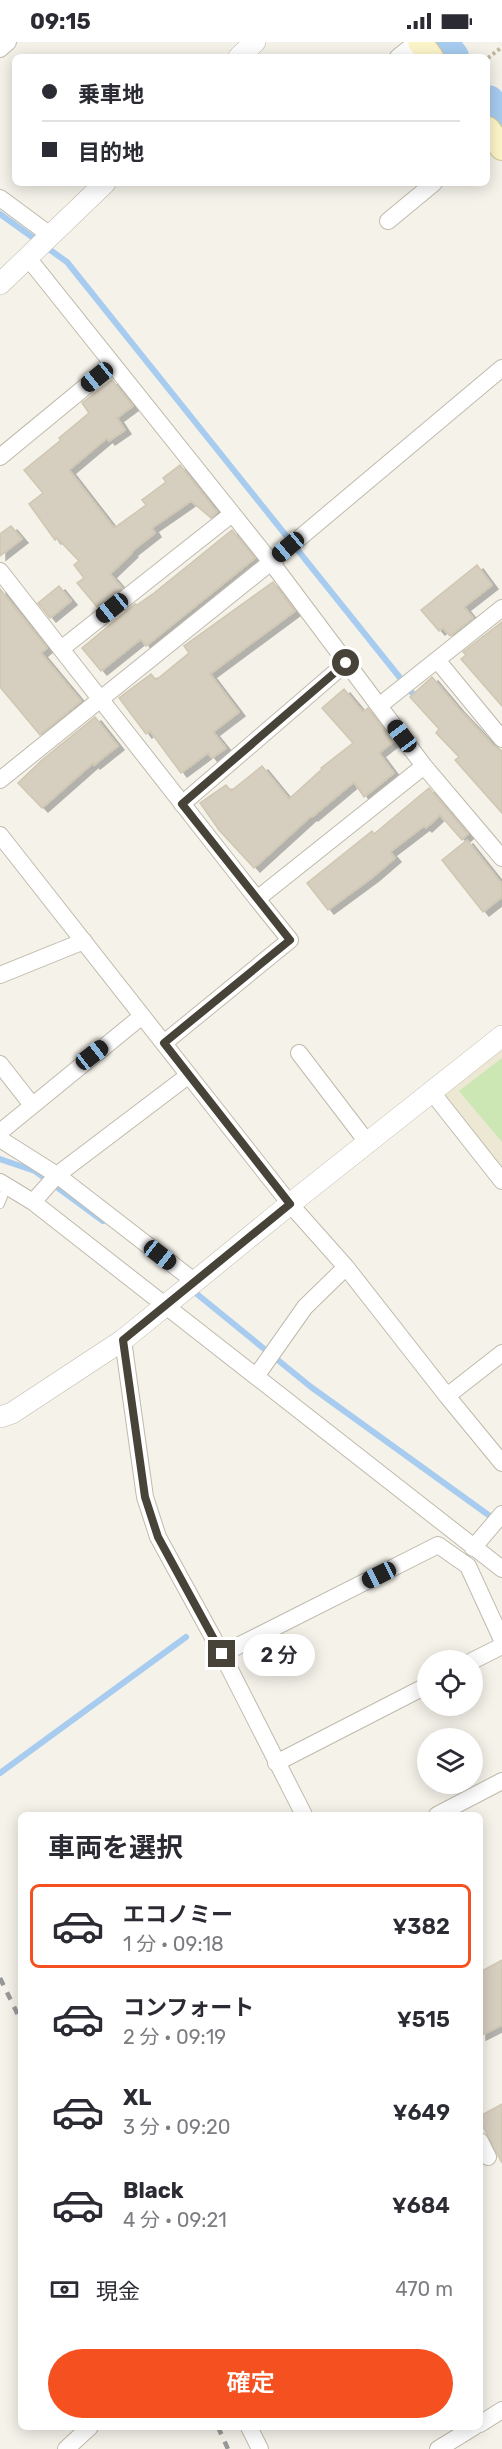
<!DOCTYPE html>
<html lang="ja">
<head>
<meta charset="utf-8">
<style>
  body { margin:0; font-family:Rubik,"Noto Sans JP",sans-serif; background:#f2f2f3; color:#2b2b33; height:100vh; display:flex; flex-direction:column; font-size:22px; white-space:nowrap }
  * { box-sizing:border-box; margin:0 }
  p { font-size:20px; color:#7c7c81 }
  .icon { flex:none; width:33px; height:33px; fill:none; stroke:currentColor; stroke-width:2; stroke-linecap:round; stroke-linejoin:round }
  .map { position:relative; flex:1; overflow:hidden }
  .drawer { position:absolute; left:18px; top:1770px; width:465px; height:618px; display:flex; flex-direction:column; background:#fff; border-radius:9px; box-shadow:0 3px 15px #0003 }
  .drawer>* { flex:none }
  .guide { position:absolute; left:12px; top:12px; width:478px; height:132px; border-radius:9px; box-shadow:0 3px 15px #0003; display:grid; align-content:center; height:132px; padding:0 30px; background:#fff }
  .buttons { position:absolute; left:417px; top:1608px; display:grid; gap:12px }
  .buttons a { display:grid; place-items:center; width:66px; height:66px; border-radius:50%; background:#fff; box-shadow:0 3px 15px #0003; font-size:30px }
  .end { position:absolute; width:27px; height:27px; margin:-14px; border:8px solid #484338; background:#fff; box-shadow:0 0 0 3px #fff }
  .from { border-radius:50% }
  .bubble { position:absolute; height:42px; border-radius:21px; background:#fff; box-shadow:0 3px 15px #0003; font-size:20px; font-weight:600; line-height:42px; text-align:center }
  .car { position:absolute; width:18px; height:36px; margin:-18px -9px; border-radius:8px; box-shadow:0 0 4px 2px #0007; background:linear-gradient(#222 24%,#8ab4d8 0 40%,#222 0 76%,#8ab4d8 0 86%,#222 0) }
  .guide b { display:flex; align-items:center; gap:21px; height:57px; font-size:22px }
  .guide b+b { border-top:2px solid #e1e1e2 }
  .guide i { width:15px; height:15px; background:#2b2b33 }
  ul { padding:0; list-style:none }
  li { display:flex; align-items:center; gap:18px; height:84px; margin:0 12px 9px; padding:0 18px; border:3px solid transparent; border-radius:9px }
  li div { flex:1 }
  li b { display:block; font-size:22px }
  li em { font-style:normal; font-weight:600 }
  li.active { border-color:#f45020 }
  li>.icon { width:54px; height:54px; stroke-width:1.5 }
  h2 { padding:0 30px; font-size:27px; line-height:72px }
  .pay { display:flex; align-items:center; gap:15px; height:66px; padding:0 30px; font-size:22px }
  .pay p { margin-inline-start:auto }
  .cta { display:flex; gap:12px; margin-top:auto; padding:12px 30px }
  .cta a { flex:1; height:69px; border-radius:36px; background:#f45020; color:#fff; font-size:24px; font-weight:600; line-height:69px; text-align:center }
  .status { display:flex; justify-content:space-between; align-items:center; height:42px; padding:0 30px; background:#fff; direction:ltr }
  .status svg { height:16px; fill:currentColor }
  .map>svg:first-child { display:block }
</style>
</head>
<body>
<div class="status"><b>09:15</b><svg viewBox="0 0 49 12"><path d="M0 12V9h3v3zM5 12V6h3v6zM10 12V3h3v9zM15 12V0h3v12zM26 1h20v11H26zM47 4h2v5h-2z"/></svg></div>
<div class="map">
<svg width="502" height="2407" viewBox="0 0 502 2407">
  <defs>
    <filter id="shadow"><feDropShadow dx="6" dy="4" stdDeviation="0" flood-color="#0004"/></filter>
  </defs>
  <rect width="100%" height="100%" fill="#f4f2e9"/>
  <path fill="#ede8d4" d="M 502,993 L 502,1139 L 431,1049 Z"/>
  <path fill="#cce7b3" d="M 502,1016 L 502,1100 L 459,1049 Z"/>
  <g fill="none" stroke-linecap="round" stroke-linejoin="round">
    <path stroke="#a7ccef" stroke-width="6" d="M 0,172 L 67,220 L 417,657
      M 0,1117 L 35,1129 L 103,1179
      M 192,1248 L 311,1345 L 494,1477
      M 0,1731 L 186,1595"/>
    <path stroke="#a7ccef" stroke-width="34" d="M 440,0 L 452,15
      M 488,60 L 502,78"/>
  </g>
  <path fill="#d6cebf" stroke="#d0c7b2" stroke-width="1.5" filter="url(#shadow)" d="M 112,338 L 133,364 L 117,376 L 125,388 L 109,399 L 107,396 L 69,428 L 114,486 L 146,463 L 142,458 L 166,440 L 163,436 L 180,423 L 217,470 L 211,476 L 191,459 L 152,486 L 155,491 L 131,510 L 132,511 L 110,532 L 122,546 L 97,565 L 77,541 L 84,536 L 74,523 L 79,519 L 57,496 L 55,498 L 29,462 L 43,451 L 24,428 L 61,398 L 59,396 L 89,371 L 82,361 Z
    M 11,484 L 22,497 L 0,514 L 0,492 Z
    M 232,488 L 255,516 L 146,604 L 141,597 L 101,629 L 82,606 L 135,562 L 137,563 L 154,551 Z
    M 477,523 L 492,543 L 464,565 L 473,576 L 450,594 L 443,586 L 439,589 L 421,568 Z
    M 273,540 L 295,569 L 210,632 L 239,670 L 213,690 L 226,706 L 212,716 L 208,711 L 181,731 L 150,689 L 146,692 L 119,656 L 151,632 L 156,638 L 189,611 L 184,604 Z
    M 59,544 L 71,559 L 50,576 L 38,561 Z
    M 0,547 L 47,606 L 41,611 L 81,659 L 40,693 L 0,645 Z
    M 502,580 L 502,664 L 461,617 L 466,613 L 463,610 Z
    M 432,635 L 458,666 L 494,704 L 502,709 L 502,771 L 455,718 L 459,715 L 436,691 L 439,687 L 410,655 Z
    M 344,647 L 363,670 L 368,666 L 393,700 L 379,711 L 394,731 L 364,755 L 354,740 L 312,775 L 311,774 L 254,826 L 219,788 L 200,761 L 226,743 L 231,749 L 262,724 L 289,757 L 322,727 L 321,726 L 353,701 L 322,666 Z
    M 95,675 L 118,704 L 94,723 L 93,721 L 42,766 L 18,741 L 42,718 Z
    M 429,746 L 468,792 L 462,798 L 440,773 L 426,786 L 424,784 L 390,810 L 395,816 L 373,835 L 328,868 L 307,841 L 372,789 L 374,792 Z
    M 467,798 L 502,842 L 502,855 L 483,870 L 442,818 Z
    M 502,1918 L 502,1983 L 480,1994 L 480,1930 Z
    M 502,2062 L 502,2121 L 480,2079 L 480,2074 Z"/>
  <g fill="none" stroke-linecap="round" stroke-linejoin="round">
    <defs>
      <path id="service" d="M 0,1162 L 7,1144"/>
      <path id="minor" d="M 0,7 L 8,0
        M 398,15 L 417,0
        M 0,156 L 50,193
        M 388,179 L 434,141
        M 28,216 L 271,520 L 424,724 L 502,816
        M 0,415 L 113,322
        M 0,529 L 257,857 L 424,724
        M 61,607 L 232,472
        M 437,618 L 502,697
        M 379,664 L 502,566
        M 0,738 L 271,520 L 502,326
        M 182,762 L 346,621
        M 0,793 L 290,1162 L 346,1225
        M 0,933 L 84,899
        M 164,1001 L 290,898 L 257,857
        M 299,1011 L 367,1100
        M 0,1022 L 32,1063
        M 431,1049 L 502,1139
        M 0,1090 L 142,974
        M 0,1097 L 57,1133 L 194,1239
        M 0,1140 L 33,1160 L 502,1527
        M 33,1160 L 57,1133 L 189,1033
        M 123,1298 L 145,1455 L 158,1495 L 222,1612 L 304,1773
        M 502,1311 L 447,1354 L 502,1421
        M 257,1333 L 305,1265 L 346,1225 L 447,1354
        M 473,1506 L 502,1472
        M 222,1612 L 438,1503 L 468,1524 L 502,1598
        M 472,1619 L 502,1604
        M 276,1721 L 428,1643
        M 437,1773 L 502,1739
        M 480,2099 L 488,2115
        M 480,2382 L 502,2368
        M 249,2385 L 260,2407
        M 66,2407 L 90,2385
        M 438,2407 L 474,2385"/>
      <path id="tertiary" d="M 239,15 L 255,0
        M 0,242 L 105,141
        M 0,1375 L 12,1371 L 123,1298 L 290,1162 L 502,994"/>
      <path id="secondary" d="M 420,0 L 431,15
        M 488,87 L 502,106"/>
    </defs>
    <use href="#service" stroke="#c0baac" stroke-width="10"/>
    <use href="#minor" stroke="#c0baac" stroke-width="18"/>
    <use href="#tertiary" stroke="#c0baac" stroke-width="22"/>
    <use href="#secondary" stroke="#d3c89a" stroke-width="26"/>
    <path stroke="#c1b79d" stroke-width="4" stroke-dasharray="3 3" stroke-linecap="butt" d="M 488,16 L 502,5"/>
    <use href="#service" stroke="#fff" stroke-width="8"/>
    <use href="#minor" stroke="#fff" stroke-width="16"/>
    <use href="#tertiary" stroke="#fff" stroke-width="21"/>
    <use href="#secondary" stroke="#fdf5ca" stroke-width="24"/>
    <path stroke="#989898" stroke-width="4.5" stroke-dasharray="8 8" stroke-linecap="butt" d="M 0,1936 L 21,1979
      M 218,2385 L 228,2407"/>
  </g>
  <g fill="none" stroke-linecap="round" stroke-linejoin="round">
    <path stroke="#484338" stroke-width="8" d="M 222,1612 L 158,1495 L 145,1455 L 123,1298 L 290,1162 L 164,1001 L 290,898 L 182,762 L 346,621"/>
  </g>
</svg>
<div class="buttons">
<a><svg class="icon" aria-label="locate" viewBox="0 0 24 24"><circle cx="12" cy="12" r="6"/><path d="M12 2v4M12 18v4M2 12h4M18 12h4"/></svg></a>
<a><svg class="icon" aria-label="layers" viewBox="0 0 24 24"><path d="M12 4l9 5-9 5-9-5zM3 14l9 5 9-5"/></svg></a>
</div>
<i class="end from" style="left:346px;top:621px"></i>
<i class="end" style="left:222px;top:1612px"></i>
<div class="bubble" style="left:243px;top:1592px;width:72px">2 分</div>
<i class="car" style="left:97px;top:335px;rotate:231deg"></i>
<i class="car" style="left:288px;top:505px;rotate:230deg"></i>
<i class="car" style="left:112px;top:566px;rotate:231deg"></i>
<i class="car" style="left:402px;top:694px;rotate:323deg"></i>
<i class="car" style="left:92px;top:1013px;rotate:52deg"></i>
<i class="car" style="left:160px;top:1213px;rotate:128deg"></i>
<i class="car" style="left:379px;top:1533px;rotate:243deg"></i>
<div class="guide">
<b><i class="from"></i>乗車地</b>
<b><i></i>目的地</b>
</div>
<section class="drawer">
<h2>車両を選択</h2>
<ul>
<li class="active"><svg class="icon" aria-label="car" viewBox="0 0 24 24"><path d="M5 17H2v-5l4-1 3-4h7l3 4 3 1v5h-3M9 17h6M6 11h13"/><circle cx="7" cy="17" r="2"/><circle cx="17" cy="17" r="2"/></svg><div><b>エコノミー</b><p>1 分 · 09:18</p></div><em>¥382</em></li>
<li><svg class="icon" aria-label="car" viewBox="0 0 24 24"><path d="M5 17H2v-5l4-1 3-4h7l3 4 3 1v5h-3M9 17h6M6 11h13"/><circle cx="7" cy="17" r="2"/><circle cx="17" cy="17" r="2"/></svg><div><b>コンフォート</b><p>2 分 · 09:19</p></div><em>¥515</em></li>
<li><svg class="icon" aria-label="car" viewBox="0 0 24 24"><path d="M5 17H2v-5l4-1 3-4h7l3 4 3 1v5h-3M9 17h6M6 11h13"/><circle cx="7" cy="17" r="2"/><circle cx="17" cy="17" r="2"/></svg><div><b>XL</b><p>3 分 · 09:20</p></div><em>¥649</em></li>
<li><svg class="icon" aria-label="car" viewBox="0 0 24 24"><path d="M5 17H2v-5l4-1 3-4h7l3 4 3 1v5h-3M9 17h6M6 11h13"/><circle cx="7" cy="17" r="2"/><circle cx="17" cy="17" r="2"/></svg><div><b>Black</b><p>4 分 · 09:21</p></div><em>¥684</em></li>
</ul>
<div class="pay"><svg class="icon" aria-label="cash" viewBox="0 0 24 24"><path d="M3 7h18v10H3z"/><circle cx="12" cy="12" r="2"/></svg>現金<p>470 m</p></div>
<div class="cta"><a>確定</a></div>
</section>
</div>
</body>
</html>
